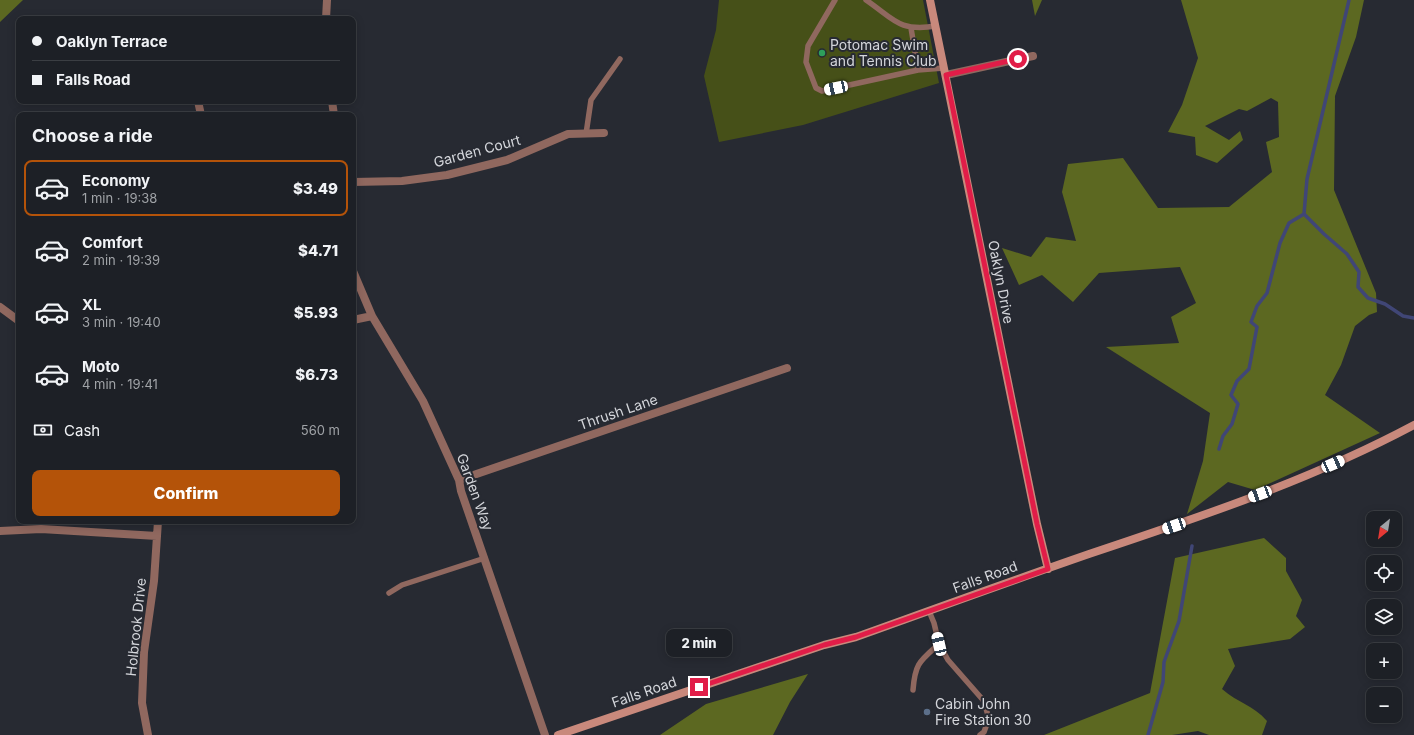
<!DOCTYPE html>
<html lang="en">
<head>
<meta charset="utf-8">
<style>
  body { margin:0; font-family:Inter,sans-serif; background:#25282e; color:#f1f3f6; height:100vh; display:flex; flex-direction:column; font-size:15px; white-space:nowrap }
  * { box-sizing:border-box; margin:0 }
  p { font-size:13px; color:#a0a3a7 }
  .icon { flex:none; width:22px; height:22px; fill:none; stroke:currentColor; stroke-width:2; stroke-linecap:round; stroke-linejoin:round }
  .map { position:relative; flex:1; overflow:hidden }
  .drawer { position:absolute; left:16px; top:112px; width:340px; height:412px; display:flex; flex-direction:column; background:#1d2026; border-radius:8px; box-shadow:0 2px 10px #0003,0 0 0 1px #3b3e43 }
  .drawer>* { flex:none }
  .hud { position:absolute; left:16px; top:16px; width:340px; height:88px; border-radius:8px; box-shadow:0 2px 10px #0003,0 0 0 1px #3b3e43; display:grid; align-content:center; height:88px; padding:0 16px; background:#1d2026 }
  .needle { width:26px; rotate:210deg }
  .controls { position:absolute; left:1366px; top:511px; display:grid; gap:8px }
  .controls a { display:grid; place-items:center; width:36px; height:36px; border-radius:8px; background:#1d2026; box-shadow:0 2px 10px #0003,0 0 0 1px #3b3e43; font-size:20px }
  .end { position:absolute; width:18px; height:18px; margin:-9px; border:5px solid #e11d48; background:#fff; box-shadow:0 0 0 2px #fff }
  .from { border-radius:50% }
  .bubble { position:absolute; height:28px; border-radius:8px; background:#1d2026; box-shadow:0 2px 10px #0003,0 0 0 1px #3b3e43; font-size:13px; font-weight:800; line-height:28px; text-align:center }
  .car { position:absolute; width:12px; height:24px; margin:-12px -6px; border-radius:5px; box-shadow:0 0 3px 1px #0007; background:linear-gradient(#fff 24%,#345 0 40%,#fff 0 76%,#345 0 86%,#fff 0) }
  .hud b { display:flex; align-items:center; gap:14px; height:38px; font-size:15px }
  .hud b+b { border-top:1px solid #3b3e43 }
  .hud i { width:10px; height:10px; background:#f1f3f6 }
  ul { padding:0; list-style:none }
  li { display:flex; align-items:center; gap:12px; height:56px; margin:0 8px 6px; padding:0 8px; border:2px solid transparent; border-radius:8px }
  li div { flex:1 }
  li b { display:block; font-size:15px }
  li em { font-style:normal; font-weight:800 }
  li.selected { border-color:#b45309 }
  li>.icon { width:36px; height:36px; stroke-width:1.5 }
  h2 { padding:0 16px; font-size:18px; line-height:48px }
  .pay { display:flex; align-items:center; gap:10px; height:44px; padding:0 16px; font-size:15px }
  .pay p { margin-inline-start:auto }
  .button { display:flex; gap:8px; margin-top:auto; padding:8px 16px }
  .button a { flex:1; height:46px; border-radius:8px; background:#b45309; color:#fff; font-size:16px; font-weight:800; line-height:46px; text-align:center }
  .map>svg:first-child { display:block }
</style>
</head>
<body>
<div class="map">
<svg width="1414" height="735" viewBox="0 0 1414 735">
  <rect width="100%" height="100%" fill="#272a32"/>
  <path fill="#465018" d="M 719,0 L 923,0 L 939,83 L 803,125 L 719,142 L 704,76 L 716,30 Z"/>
  <path fill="#5c6821" d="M 0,0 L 23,0 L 0,22 Z
    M 1032,0 L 1042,0 L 1035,16 Z
    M 1181,0 L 1364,0 L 1356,37 L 1335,96 L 1334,190 L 1376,293 L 1377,312 L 1369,315 L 1355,326 L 1341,365 L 1325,395 L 1380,433 L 1255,490 L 1228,482 L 1187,514 L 1203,461 L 1210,413 L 1106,347 L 1179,343 L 1171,317 L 1196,303 L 1180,267 L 1099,273 L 1073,302 L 1042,275 L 1019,285 L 1002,248 L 1031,257 L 1046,237 L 1076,241 L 1062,192 L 1068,164 L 1123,158 L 1158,208 L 1229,207 L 1272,172 L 1266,142 L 1279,137 L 1278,102 L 1271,98 L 1247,111 L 1239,109 L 1205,126 L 1229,140 L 1240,131 L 1243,140 L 1217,163 L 1196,155 L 1195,137 L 1168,132 L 1182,105 L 1198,58 Z
    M 1264,538 L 1286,558 L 1286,571 L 1302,600 L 1296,616 L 1305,627 L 1290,639 L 1228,649 L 1235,666 L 1222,689 C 1238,703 1253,705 1267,721 L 1262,735 L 1209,735 L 1198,731 L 1172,735 L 1044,735 L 1150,693 L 1175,558 Z
    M 808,674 L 790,702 L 773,735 L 660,735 L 706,704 Z"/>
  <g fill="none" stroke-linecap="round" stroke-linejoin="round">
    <path stroke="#404676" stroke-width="3.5" d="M 1349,0 L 1307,179 L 1304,214 L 1324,234 L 1347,254 L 1359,272 L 1358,287 L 1368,298 L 1385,304 L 1403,316 L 1414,318
      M 1219,449 L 1223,436 L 1232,424 L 1238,404 L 1231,395 L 1237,381 L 1249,369 L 1257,327 L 1251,322 L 1257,306 L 1267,293 L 1280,243 L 1289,223 L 1304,214
      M 1148,735 L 1163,682 L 1164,662 L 1179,621 L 1192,546"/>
    <path stroke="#90685f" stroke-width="5.5" d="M 835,0 L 808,46 L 806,62 L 816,88 L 822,91 L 918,70 L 944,68
      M 866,0 C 894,19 898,32 936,26
      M 911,28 L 918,70
      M 586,134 L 591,100 L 620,59
      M 389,593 L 402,585 L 485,558
      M 929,611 L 934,623 L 939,644 L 948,660 L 983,700 L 989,718 L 984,732 L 980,735
      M 913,690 C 915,663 920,661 939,644"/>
    <path stroke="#90685f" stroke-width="8" d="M 132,19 L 134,19
      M 326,19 L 327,0
      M 946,75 L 1033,56
      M 198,101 L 201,115
      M 332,101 L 334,115
      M 353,182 L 402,181 L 447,175 L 507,160 L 568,134 L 604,133
      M 353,271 L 372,316 L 423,401 L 459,480 L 461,491 L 545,735
      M 0,307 L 19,321
      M 353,320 L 372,316
      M 459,480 L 787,368
      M 0,531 L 41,529 L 157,536
      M 148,735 L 142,703 L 144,652 L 154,581 L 158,521"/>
    <path stroke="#c9897c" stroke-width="8" d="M 930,0 L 1037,524 L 1048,569
      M 558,735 L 824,645 L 856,637 C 934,609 1011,581 1089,554 C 1200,517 1311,480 1414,425"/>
  </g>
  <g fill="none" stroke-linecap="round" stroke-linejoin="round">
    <path stroke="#e11d48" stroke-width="5" d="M 699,687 L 824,645 L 856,637 L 1048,569 L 1037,524 L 946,75 L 1018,59"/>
  </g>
  <circle fill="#2e9e5b" stroke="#272a32" stroke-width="1.5" cx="822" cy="53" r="4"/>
  <circle fill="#5c6f8a" stroke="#272a32" stroke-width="1.5" cx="927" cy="712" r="4"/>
  <g text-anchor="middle" stroke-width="4" stroke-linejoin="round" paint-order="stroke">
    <g font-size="14" fill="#d4d6db" stroke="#272a32" text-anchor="start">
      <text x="830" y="50">Potomac Swim<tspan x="830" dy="16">and Tennis Club</tspan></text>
      <text x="935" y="709">Cabin John<tspan x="935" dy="16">Fire Station 30</tspan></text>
    </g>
    <g font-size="14" fill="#d4d6db" stroke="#272a32">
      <text transform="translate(477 151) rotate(-15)" y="5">Garden Court</text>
      <text transform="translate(1001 282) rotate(79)" y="5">Oaklyn Drive</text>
      <text transform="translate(618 412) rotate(-19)" y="5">Thrush Lane</text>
      <text transform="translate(475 492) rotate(70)" y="5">Garden Way</text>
      <text transform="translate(985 577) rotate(-20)" y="5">Falls Road</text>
      <text transform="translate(136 627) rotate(-84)" y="5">Holbrook Drive</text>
      <text transform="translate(644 692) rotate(-19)" y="5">Falls Road</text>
    </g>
  </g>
</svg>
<div class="controls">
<a><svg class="needle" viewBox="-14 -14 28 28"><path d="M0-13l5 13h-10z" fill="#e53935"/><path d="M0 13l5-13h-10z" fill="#a0a3a7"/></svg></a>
<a><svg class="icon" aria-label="locate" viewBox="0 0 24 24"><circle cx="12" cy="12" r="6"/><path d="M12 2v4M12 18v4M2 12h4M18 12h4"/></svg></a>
<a><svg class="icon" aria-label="layers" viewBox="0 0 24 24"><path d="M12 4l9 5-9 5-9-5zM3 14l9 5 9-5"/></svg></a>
<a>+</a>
<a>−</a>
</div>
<i class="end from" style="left:1018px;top:59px"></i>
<i class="end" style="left:699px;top:687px"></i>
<div class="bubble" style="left:666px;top:629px;width:66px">2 min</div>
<i class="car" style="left:836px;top:88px;rotate:258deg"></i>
<i class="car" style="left:1333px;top:464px;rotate:66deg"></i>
<i class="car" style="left:1260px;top:494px;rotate:250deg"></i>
<i class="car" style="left:1174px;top:526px;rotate:251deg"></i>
<i class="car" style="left:939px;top:644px;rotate:347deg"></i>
<div class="hud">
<b><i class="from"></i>Oaklyn Terrace</b>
<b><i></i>Falls Road</b>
</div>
<section class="drawer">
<h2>Choose a ride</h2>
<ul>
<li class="selected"><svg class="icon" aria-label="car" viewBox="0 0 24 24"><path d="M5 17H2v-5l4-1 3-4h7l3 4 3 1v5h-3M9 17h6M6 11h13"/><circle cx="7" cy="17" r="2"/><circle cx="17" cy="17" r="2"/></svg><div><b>Economy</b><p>1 min · 19:38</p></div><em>$3.49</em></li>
<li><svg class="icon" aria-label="car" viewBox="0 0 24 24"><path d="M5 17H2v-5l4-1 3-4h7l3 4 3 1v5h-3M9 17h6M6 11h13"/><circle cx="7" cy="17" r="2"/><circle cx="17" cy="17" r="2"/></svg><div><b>Comfort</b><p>2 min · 19:39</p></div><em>$4.71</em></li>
<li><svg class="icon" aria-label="car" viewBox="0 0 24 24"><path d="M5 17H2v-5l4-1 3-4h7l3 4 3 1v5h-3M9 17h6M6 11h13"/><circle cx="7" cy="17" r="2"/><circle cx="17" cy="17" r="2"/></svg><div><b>XL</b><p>3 min · 19:40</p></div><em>$5.93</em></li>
<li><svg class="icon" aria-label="car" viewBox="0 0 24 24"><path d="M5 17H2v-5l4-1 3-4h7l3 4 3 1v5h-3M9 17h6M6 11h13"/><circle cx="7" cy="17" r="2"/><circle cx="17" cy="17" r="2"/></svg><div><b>Moto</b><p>4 min · 19:41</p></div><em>$6.73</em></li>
</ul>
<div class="pay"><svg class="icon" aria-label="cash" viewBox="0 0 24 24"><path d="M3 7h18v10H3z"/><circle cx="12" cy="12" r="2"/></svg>Cash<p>560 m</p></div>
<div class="button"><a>Confirm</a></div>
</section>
</div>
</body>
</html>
